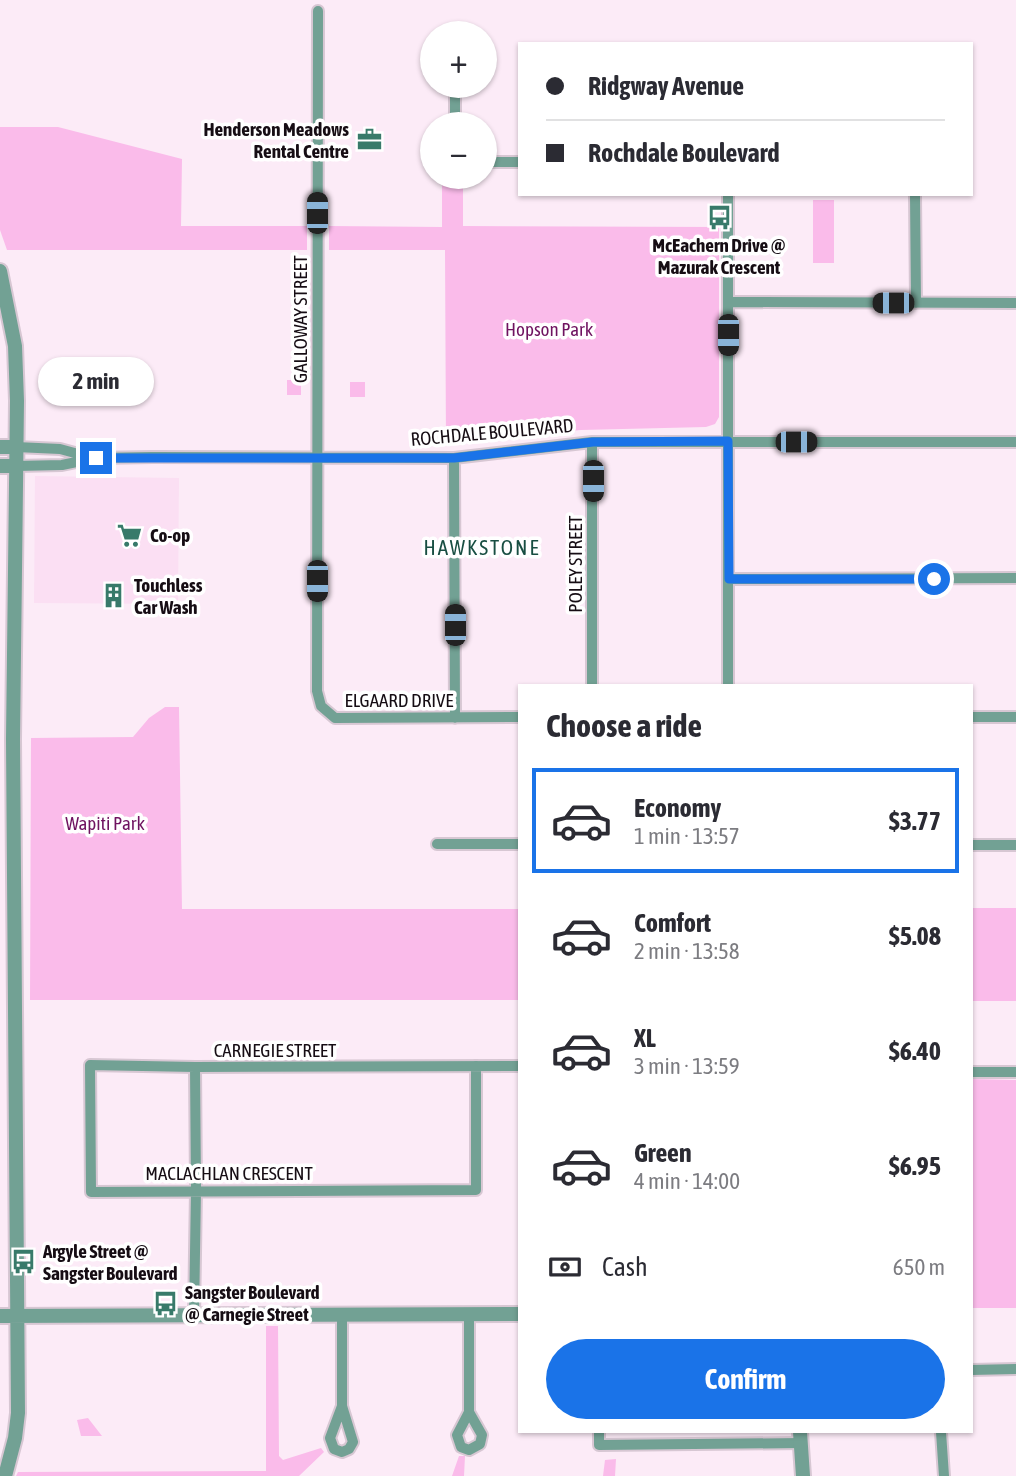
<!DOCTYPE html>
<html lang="en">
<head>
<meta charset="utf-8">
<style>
  body { margin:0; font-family:"Asap Condensed",sans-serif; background:#f7f7f7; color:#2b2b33; height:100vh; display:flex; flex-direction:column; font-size:26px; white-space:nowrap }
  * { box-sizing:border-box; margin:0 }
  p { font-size:23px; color:#7c7c81 }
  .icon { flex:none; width:38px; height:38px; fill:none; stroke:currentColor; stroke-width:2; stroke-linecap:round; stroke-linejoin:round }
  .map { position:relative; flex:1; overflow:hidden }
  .sheet { position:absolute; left:518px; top:684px; width:455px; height:749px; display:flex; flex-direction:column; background:#fff; border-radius:0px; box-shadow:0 2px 5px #0004 }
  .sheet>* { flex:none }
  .guide { position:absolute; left:518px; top:42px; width:455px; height:154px; border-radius:0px; box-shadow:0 2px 5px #0004; display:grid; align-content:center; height:154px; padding:0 28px; background:#fff }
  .buttons { position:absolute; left:420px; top:21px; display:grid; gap:14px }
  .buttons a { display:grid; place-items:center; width:77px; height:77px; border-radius:50%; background:#fff; box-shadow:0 2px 5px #0004; font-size:35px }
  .end { position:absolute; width:32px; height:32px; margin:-16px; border:9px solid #1a73e8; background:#fff; box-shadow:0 0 0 4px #fff }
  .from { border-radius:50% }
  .bubble { position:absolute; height:49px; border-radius:24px; background:#fff; box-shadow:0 2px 5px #0004; font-size:23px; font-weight:700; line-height:49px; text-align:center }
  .car { position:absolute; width:21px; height:42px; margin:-21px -10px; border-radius:9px; box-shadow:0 0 5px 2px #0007; background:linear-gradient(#222 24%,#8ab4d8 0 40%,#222 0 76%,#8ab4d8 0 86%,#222 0) }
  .guide b { display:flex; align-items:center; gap:24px; height:66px; font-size:26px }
  .guide b+b { border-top:2px solid #e1e1e2 }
  .guide i { width:18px; height:18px; background:#2b2b33 }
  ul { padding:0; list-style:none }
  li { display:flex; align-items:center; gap:21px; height:105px; margin:0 14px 10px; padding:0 14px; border:4px solid transparent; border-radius:0px }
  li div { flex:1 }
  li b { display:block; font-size:26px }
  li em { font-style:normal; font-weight:700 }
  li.active { border-color:#1a73e8 }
  li>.icon { width:63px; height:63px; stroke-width:1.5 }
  h2 { padding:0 28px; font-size:32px; line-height:84px }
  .pay { display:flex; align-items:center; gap:18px; height:77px; padding:0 28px; font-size:26px }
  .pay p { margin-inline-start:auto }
  .action { display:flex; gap:14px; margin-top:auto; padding:14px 28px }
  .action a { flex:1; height:80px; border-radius:42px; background:#1a73e8; color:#fff; font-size:28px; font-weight:700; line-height:80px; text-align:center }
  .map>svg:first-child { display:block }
</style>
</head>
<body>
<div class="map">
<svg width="1016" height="1476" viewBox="0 0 1016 1476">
  <rect width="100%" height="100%" fill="#fcebf7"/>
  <path fill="#fbdff3" d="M 35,476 L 179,478 L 178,604 L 34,603 Z"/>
  <path fill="#fabbea" d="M 0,127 L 58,127 L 182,159 L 181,226 L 307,226 L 307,250 L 7,250 L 0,230 Z
    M 442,177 L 463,177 L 463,226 L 719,227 L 719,417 L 715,424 L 706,427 L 581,430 L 446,443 L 445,250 L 329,250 L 329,226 L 442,227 Z
    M 813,200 L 834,200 L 834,263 L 813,263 Z
    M 287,380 L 301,380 L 301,395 L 287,395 Z
    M 350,382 L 365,382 L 365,397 L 350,397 Z
    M 165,707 L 179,707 L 182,909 L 520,909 L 520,1000 L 30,1000 L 31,738 L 133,737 L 149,718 Z
    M 971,908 L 1016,908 L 1016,1001 L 971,1001 Z
    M 971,1079 L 1016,1080 L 1016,1308 L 971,1308 Z
    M 266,1326 L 278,1326 L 279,1456 L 283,1460 L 321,1448 L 324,1452 L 299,1476 L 16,1476 L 18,1472 L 266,1471 Z
    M 88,1418 L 102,1436 L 81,1436 L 77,1420 Z
    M 459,1456 L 465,1456 L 464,1476 L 452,1476 Z
    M 616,1459 L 615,1476 L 603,1476 L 605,1460 Z"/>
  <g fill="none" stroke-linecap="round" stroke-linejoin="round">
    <defs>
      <path id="minor" d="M 318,11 L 317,691 L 321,706 L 335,718 L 520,717
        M 455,124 L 455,86
        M 485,162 L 520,162
        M 915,194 L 916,303
        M 728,302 L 1016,303
        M 16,447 L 60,449 L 93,458
        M 454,458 L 455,718
        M 16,466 L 62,465 L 96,458 L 152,457 L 454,458 L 592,442 L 1016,442
        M 729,579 L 1016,578
        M 592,686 L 592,442
        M 728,686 L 728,194
        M 971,717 L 1016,717
        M 437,844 L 520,844
        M 971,845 L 1016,845
        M 195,1067 L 90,1065 L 91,1192 L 476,1190 L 476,1066
        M 971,1072 L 1016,1072
        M 469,1314 L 469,1412 L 482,1435 L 480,1444 L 469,1450 L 461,1447 L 457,1435 L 469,1412
        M 194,1316 L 196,1190 L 195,1067 L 520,1066
        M 971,1370 L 1016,1369
        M 342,1406 L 330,1438 L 334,1449 L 342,1452 L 349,1449 L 353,1442 L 342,1406 L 342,1316
        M 599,1432 L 599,1445 L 802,1443
        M 941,1432 L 944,1476"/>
      <path id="tertiary" d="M 0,271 L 15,346 L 17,401 L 13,739 L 18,1413 L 15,1438 L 5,1476
        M 0,447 L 16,447
        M 0,466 L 16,466
        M 0,1316 L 520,1314
        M 800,1432 L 803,1476"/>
    </defs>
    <use href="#minor" stroke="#d7c7d3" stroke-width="14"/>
    <use href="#tertiary" stroke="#d7c7d3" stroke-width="18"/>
    <use href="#minor" stroke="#72a194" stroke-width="10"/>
    <use href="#tertiary" stroke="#72a194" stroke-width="14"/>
  </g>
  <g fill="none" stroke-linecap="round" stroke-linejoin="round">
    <path stroke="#1a73e8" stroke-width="9" d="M 96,458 L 454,458 L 593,442 L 728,441 L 729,579 L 934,579"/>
  </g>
  <defs>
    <symbol id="office-bare" viewBox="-9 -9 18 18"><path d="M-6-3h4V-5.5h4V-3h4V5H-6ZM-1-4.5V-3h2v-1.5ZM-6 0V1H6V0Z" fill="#387a6a" stroke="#fff" stroke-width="2.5" paint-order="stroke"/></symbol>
    <symbol id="bus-bare" viewBox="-9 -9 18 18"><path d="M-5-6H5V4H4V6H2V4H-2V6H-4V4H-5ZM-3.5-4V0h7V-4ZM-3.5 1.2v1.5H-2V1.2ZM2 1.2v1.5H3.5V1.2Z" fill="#387a6a" stroke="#fff" stroke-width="2.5" paint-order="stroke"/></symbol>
    <symbol id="supermarket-bare" viewBox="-9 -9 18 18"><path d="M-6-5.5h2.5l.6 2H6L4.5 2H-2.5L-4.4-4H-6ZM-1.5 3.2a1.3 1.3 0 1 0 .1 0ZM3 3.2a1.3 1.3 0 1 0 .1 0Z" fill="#387a6a" stroke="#fff" stroke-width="2.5" paint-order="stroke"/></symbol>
    <symbol id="building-bare" viewBox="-9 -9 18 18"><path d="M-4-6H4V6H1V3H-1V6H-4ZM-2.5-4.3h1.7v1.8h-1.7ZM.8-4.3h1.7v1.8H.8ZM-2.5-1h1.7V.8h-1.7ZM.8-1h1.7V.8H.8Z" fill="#387a6a" stroke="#fff" stroke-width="2.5" paint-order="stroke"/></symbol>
  </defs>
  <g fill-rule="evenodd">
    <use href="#office-bare" x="352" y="122" width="35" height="35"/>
    <use href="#bus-bare" x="702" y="200" width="35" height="35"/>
    <use href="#supermarket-bare" x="112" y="518" width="35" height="35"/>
    <use href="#building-bare" x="96" y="578" width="35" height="35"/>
    <use href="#bus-bare" x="6" y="1244" width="35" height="35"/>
    <use href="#bus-bare" x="148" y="1286" width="35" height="35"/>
  </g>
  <g text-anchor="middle" stroke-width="7" stroke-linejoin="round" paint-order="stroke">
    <g font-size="19" font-weight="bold" fill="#160d14" stroke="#fff" text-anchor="start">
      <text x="349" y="136" text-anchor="end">Henderson Meadows<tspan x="349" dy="22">Rental Centre</tspan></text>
      <text x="719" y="252" text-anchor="middle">McEachern Drive @<tspan x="719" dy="22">Mazurak Crescent</tspan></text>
      <text x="150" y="542">Co-op</text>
      <text x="134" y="592">Touchless<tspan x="134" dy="22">Car Wash</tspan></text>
      <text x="43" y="1258">Argyle Street @<tspan x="43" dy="22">Sangster Boulevard</tspan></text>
      <text x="185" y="1299">Sangster Boulevard<tspan x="185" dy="22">@ Carnegie Street</tspan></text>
    </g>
    <g font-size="19" fill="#160d14" stroke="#fff">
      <text transform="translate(300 319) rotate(-90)" y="7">GALLOWAY STREET</text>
      <text transform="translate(492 432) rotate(-5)" y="7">ROCHDALE BOULEVARD</text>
      <text transform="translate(575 564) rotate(-90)" y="7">POLEY STREET</text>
      <text x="399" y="707">ELGAARD DRIVE</text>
      <text x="275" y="1057">CARNEGIE STREET</text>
      <text x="229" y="1180">MACLACHLAN CRESCENT</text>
    </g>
    <g font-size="19" fill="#6f1360" stroke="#fff">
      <text x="549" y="336">Hopson Park</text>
      <text x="105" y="830">Wapiti Park</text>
    </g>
    <g font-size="21" letter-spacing="2" fill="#184e42" stroke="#fff">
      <text x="482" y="555">HAWKSTONE</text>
    </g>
  </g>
</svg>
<div class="buttons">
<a>+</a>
<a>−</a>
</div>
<i class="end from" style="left:934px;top:579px"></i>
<i class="end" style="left:96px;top:458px"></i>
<div class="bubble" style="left:38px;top:357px;width:116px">2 min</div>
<i class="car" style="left:317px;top:213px;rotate:0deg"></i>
<i class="car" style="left:893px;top:303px;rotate:270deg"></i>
<i class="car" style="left:728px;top:335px;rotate:180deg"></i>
<i class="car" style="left:796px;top:442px;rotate:90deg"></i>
<i class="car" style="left:593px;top:481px;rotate:180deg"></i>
<i class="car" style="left:317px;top:581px;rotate:180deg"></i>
<i class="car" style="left:455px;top:625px;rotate:0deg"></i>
<div class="guide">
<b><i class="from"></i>Ridgway Avenue</b>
<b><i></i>Rochdale Boulevard</b>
</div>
<section class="sheet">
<h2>Choose a ride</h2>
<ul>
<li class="active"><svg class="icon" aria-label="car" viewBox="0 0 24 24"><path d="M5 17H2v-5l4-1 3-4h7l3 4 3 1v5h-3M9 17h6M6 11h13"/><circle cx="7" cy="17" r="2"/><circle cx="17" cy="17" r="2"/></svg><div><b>Economy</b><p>1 min · 13:57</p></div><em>$3.77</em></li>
<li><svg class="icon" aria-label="car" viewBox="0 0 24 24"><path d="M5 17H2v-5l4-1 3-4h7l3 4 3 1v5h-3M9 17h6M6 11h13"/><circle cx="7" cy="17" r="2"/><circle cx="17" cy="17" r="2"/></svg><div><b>Comfort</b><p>2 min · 13:58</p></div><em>$5.08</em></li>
<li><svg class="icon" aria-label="car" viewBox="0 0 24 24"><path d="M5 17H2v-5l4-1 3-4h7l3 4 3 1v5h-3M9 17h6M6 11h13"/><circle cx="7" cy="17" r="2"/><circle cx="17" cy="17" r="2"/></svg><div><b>XL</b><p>3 min · 13:59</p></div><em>$6.40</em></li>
<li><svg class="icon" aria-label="car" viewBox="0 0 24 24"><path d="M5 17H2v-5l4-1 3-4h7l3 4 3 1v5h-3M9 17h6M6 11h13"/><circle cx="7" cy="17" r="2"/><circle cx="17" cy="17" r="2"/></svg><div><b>Green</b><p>4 min · 14:00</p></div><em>$6.95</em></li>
</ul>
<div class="pay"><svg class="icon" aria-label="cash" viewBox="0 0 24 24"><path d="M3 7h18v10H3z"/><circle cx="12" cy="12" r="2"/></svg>Cash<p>650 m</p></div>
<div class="action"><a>Confirm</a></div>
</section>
</div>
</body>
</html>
